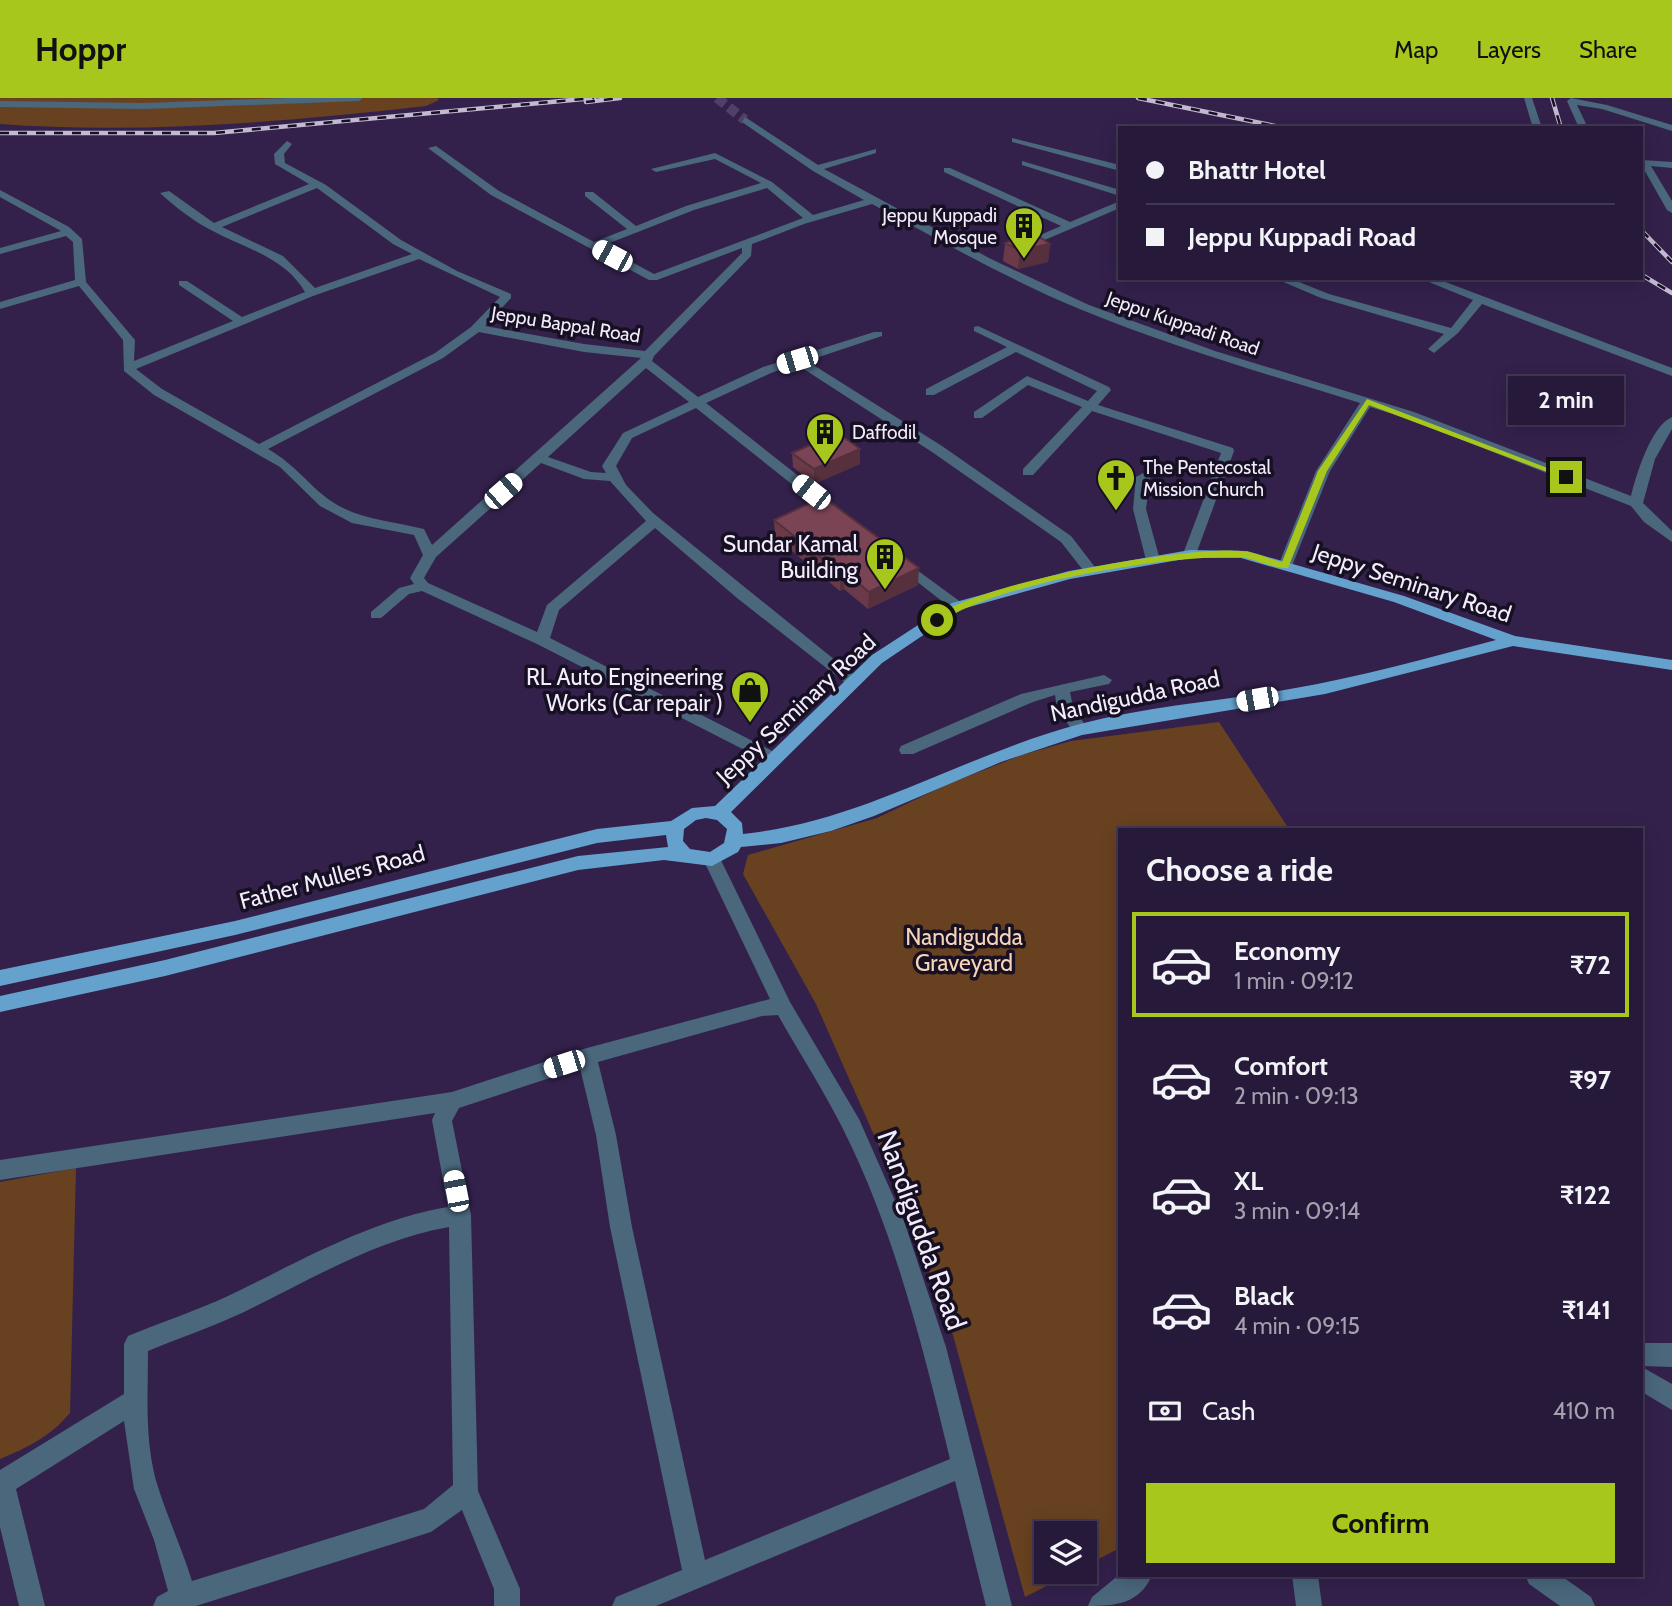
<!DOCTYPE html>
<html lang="en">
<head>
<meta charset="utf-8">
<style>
  body { margin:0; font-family:Cabin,sans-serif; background:#2e2241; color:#f1f3f6; height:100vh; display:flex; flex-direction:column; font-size:26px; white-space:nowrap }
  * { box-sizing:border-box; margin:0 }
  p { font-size:23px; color:#a4a0ae }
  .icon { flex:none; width:38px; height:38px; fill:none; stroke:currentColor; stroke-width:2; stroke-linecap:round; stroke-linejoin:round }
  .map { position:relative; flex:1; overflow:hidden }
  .drawer { position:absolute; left:1118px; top:730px; width:525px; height:749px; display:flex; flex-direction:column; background:#261939; border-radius:0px; box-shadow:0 4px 18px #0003,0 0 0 2px #423853 }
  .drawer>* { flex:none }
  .top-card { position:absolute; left:1118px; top:28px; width:525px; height:154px; border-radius:0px; box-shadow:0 4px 18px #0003,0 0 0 2px #423853; display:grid; align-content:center; height:154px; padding:0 28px; background:#261939 }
  .controls { position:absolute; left:1034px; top:1423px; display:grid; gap:14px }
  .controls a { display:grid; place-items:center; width:63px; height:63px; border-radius:0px; background:#261939; box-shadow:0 4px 18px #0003,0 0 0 2px #423853; font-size:35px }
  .end { position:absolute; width:32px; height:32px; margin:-16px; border:9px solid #a8c71d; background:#111; box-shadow:0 0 0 4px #111 }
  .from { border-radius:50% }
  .bubble { position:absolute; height:49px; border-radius:0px; background:#261939; box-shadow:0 4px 18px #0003,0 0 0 2px #423853; font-size:23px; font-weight:800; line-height:49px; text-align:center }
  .car { position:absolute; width:21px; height:42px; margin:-21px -10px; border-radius:9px; box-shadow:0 0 5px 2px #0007; background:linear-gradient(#fff 24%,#345 0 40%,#fff 0 76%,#345 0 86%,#fff 0) }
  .top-card b { display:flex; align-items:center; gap:24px; height:66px; font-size:26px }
  .top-card b+b { border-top:2px solid #423853 }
  .top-card i { width:18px; height:18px; background:#f1f3f6 }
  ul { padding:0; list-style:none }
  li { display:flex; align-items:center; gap:21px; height:105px; margin:0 14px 10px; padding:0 14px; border:4px solid transparent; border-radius:0px }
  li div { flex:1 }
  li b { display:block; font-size:26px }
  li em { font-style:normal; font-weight:800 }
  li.on { border-color:#a8c71d }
  li>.icon { width:63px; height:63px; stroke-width:1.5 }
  h2 { padding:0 28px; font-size:32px; line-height:84px }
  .pay { display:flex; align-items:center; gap:18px; height:77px; padding:0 28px; font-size:26px }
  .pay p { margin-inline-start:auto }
  .button { display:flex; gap:14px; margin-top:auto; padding:14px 28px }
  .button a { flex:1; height:80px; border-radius:0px; background:#a8c71d; color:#111; font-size:28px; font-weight:800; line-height:80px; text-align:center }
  header { display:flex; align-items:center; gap:42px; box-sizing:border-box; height:98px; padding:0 35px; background:#a8c71d; color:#111 }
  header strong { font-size:33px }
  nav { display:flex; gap:38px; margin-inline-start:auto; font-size:24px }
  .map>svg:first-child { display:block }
</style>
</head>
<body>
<header>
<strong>Hoppr</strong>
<nav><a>Map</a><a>Layers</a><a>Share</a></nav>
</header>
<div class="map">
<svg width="1672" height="1508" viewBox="0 0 1672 1508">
  <rect width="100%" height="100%" fill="#33214c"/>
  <path fill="#684220" d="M 0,0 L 437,0 L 439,2 L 426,8 C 286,24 141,36 0,26 Z
    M 1219,624 L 1289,731 L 1120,732 L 1120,1450 L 1085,1468 L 1085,1435 L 1046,1435 L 1046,1474 L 1074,1474 L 1025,1499 L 953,1237 L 901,1098 L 816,906 L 743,776 L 748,757 L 877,720 L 946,687 L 1022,657 L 1071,643 Z
    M 76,1070 L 70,1315 C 49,1339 29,1349 0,1361 L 0,1084 Z"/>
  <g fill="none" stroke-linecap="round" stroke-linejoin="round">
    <path stroke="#503f67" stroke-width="10" stroke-dasharray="10 5" stroke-linecap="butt" d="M 717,0 L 745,22"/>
    <path fill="#4a677c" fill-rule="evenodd" d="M 288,0 L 363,0 L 359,3 L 144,11 L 0,9 L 0,3 L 144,5 Z
      M 1524,0 L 1532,0 L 1542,30 L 1533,30 Z
      M 1571,0 L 1607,7 L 1672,27 L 1672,33 L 1602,11 L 1577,7 L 1588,30 L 1579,30 L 1567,3 Z
      M 745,19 L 818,67 L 876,51 L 876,55 L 824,71 L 991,161 L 1089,207 L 1215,253 L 1414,314 L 1631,398 C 1636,377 1651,328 1672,319 L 1672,331 L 1655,361 L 1643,405 L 1672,433 L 1672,444 L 1644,424 L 1631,408 L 1406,320 L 1370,309 L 1330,373 L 1292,468 L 1285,472 L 1280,471 L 1278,468 L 1316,373 L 1360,305 C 1267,276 1172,249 1082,212 C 1009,182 941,143 872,106 L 804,126 L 752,146 L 751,158 L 654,258 L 652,263 L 698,299 L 763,269 L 874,234 L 882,234 L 882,238 L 807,263 L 942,348 L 1071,438 L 1098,473 L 1096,476 L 1086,476 L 1061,444 L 932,354 L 796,266 L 771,275 L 706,305 L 843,413 L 843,419 L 833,419 L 696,310 L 632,340 L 616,368 L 626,387 L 653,415 L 861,583 L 853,588 L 848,587 L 737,500 L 655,430 L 559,512 L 550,540 L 780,657 L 782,661 L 774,667 L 537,546 L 422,493 L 409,496 L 381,520 L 371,520 L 371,514 L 399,490 L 414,486 L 410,480 L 423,457 L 414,437 L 352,425 L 320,408 L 280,369 L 154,297 L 124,273 L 123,242 L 79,188 L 0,211 L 0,204 L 75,182 L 73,144 L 66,138 L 0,156 L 0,150 L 61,133 L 0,99 L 0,92 L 69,129 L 82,141 L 86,184 L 135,242 L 134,263 L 233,223 L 179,187 L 179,183 L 187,183 L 242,219 L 305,194 C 284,158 243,150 209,131 C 192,122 174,108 160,95 L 169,93 L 214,125 L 309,86 L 275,66 L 274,56 L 287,43 L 292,46 L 284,56 L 285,65 L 326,87 L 401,142 L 457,173 L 511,196 L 511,200 L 485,228 L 584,246 L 645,253 L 742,155 L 742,150 L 657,182 L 649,182 L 491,97 L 428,50 L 436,48 L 499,93 L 594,144 L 627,131 L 585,98 L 585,94 L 593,94 L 636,128 L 686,108 L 761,85 L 715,61 L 656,74 L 651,71 L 715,55 L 772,84 L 813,117 L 864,102 L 813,73 L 742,24 ZM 317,90 L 393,146 L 412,156 L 315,190 L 283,158 L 222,129 ZM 767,90 L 803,120 L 654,176 L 602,148 L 694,112 ZM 419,161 L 500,199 L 471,229 L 435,255 L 259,346 L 162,291 L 136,271 L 313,198 ZM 479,234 L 584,254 L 641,260 L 432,447 L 424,431 C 392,423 359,422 331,403 C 308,387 296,367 268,351 L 443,260 ZM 646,270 L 689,304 L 623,335 L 602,368 L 606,375 L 591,374 L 548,359 ZM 541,365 L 584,381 L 610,383 L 646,423 L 547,507 L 537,534 L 428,485 L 424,480 L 436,459 Z
      M 1012,40 L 1120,67 L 1120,73 L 1012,44 Z
      M 1642,62 L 1672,64 L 1672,70 L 1651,68 L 1672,103 L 1672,115 L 1667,112 L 1642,68 Z
      M 1022,63 L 1120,92 L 1120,98 L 1022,67 Z
      M 944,70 L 950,70 L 1070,124 L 1120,103 L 1120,110 L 1021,152 L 1017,151 L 1017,147 L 1061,128 L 944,74 Z
      M 1274,180 L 1289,180 L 1329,196 L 1451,230 L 1473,202 L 1419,180 L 1435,180 L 1672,270 L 1672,278 L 1482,206 L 1458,235 L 1434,255 L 1428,251 L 1444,236 L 1321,200 Z
      M 978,228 L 1109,289 L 1111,292 L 1098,307 L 1233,350 L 1234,353 L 1195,459 L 1190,460 L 1183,456 L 1221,355 L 1092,313 L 1033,377 L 1023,377 L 1023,371 L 1082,309 L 1028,287 L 982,320 L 974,320 L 974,314 L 1027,278 L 1088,303 L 1097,293 L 1016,254 L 934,297 L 926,297 L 926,291 L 1007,249 L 974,233 L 974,229 Z
      M 1143,375 L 1150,379 L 1146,411 L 1160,462 L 1153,466 L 1146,462 L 1133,411 L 1136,379 Z
      M 902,461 L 962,505 L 962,511 L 952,511 L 897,468 L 897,462 Z
      M 1104,577 L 1112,582 L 1109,586 L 1070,594 L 1073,609 L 1088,631 L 1086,635 L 1074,635 L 1057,610 L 1055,597 L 1033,604 L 913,656 L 901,656 L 899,652 L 901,648 L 1021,596 Z
      M 712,754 L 718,756 L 790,904 L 859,1021 L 904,1123 L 946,1249 L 1012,1508 L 986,1508 L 955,1383 L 656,1508 L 612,1508 L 616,1499 L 682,1472 L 610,1129 L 596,1037 L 580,970 L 459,1010 L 452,1023 L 471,1117 L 478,1393 L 520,1491 L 520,1508 L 494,1508 L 494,1491 L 462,1412 L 431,1434 L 196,1508 L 153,1508 L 157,1499 L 168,1493 L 154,1442 L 134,1391 L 124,1323 L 16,1391 L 45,1508 L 19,1508 L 0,1429 L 0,1372 L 124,1296 L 124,1246 L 128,1238 C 161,1224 196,1213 228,1198 C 299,1164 370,1122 448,1109 L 432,1022 L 435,1015 L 0,1082 L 0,1062 L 452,994 L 587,950 L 770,901 L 703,761 L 706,756 ZM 778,917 C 800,956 824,993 844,1033 C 895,1135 923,1250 950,1361 L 705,1462 L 632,1129 L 616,1037 L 598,964 L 762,918 ZM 449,1129 L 453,1387 L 424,1411 L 192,1483 C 182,1451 169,1423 159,1392 C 144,1348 148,1299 148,1253 C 179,1240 212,1229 242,1215 C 310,1182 375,1142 449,1129 Z
      M 1642,1245 L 1672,1245 L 1672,1269 L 1642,1268 Z
      M 1642,1269 L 1672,1286 L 1672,1312 L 1642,1294 Z
      M 1120,1476 L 1152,1477 C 1140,1506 1115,1508 1088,1508 L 1092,1499 Z
      M 1292,1477 L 1318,1477 L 1322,1508 L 1296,1508 Z
      M 1525,1477 L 1560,1477 L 1591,1499 L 1595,1508 L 1560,1508 L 1529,1486 Z"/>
    <path fill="#64a1cc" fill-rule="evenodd" d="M 1190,452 L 1247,453 L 1404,498 L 1515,538 L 1672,562 L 1672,572 L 1513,548 L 1325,596 L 1082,637 L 1001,664 L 874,718 L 831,733 L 781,745 L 741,749 L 738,754 L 712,768 L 664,762 L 578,772 L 165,878 L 0,914 L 0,898 L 165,862 L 578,758 L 668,749 L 666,737 L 597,745 L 235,837 L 0,888 L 0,872 L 235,823 L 597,731 L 671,723 L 692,710 L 715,708 L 872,557 L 952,505 L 1069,473 ZM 1190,460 L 1241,460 L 1394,504 L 1496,542 C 1428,560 1360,579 1290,591 C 1220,603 1149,608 1080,626 C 965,656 863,724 743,736 L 742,725 L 731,714 L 882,565 L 962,511 L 1070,481 ZM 706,720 L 717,722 L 727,731 L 724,745 L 710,754 L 690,751 L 683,743 L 684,731 L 696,722 Z"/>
    <defs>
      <path id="rail" d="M 1138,0 L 1285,30
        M 1552,0 L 1561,30
        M 586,4 L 620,0
        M 0,35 L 214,35 L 594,0
        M 1642,133 L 1672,164
        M 1642,177 L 1672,195"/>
    </defs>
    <use href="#rail" stroke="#c3bad1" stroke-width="4.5"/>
    <use href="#rail" stroke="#171023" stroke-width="2.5" stroke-dasharray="9" stroke-linecap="butt"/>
  </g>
  <path fill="#6a3a49" d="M 1005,145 L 1050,146 L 1048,164 L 1018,171 L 1003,163 Z
    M 792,355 L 860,366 L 814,386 L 793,369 Z
    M 774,422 L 918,487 L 868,511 L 844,491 L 840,493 L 775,439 Z"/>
  <path fill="#56303c" d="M 1050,146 L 1048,164 L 1018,171 L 1020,152 Z
    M 860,351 L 860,366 L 814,386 L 814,371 Z
    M 919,470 L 918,487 L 868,511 L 869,494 Z
    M 844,473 L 844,491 L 840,493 L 840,475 Z"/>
  <path fill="#7b4455" stroke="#56303c" stroke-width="2" d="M 1032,134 L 1050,146 L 1020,152 L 1005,145 Z
    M 838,335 L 860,351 L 814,371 L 792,355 Z
    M 823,399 L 919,470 L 869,494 L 844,473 L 840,475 L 774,422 Z"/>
  <path fill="#a8c71d" d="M 1367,301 L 1571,379 L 1563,380 L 1369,307 L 1327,373 L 1288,470 C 1271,471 1254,459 1237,459 C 1163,458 1001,484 940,524 L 932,522 C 967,486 1188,447 1241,453 C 1255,454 1269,461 1282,464 L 1318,373 Z"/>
  <defs>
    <symbol id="building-pin" viewBox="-11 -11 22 30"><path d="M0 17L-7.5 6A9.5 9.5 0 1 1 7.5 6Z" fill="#a8c71d" stroke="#171023"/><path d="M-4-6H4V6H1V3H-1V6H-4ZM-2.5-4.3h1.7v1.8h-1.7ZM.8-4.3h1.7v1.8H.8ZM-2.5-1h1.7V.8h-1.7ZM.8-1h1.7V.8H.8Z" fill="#111"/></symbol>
    <symbol id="church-pin" viewBox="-11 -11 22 30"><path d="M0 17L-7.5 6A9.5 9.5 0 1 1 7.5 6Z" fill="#a8c71d" stroke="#171023"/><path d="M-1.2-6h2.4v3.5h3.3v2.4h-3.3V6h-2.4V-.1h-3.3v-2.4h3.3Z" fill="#111"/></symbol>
    <symbol id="shop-pin" viewBox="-11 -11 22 30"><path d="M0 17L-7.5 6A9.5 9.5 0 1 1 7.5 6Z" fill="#a8c71d" stroke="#171023"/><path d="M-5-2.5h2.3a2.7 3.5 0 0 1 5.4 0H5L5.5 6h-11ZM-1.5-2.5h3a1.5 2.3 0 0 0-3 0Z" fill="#111"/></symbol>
  </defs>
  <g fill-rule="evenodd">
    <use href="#building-pin" x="1002" y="106" width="44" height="60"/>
    <use href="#building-pin" x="803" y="312" width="44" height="60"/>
    <use href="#church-pin" x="1094" y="358" width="44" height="60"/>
    <use href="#building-pin" x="863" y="437" width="44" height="60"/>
    <use href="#shop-pin" x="728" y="570" width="44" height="60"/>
  </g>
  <g text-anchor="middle" stroke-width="7" stroke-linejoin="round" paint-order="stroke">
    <g font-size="19" fill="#f2ecfd" stroke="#171023" text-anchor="start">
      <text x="997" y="124" text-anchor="end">Jeppu Kuppadi<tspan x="997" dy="22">Mosque</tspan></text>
      <text x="852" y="341">Daffodil</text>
      <text x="1143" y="376">The Pentecostal<tspan x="1143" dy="22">Mission Church</tspan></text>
    </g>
    <g font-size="19" fill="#f2ecfd" stroke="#171023">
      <text transform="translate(1183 225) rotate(19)" y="7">Jeppu Kuppadi Road</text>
      <text transform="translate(566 226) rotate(9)" y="7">Jeppu Bappal Road</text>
    </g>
    <g font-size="23" fill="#f2ecfd" stroke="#171023" text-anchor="end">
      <text x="858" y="454">Sundar Kamal<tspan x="858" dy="26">Building</tspan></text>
      <text x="723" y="587">RL Auto Engineering<tspan x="723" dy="26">Works (Car repair )</tspan></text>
    </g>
    <g font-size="23" fill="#f2ecfd" stroke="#171023">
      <text transform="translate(1412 485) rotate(18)" y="8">Jeppy Seminary Road</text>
      <text transform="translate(1135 598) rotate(-12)" y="8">Nandigudda Road</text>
      <text transform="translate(796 611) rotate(-43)" y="8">Jeppy Seminary Road</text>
      <text transform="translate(332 779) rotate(-15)" y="8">Father Mullers Road</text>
    </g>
    <g font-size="23" fill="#f7d4b8" stroke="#171023">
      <text x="964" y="847">Nandigudda<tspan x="964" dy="26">Graveyard</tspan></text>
    </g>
    <g font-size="28" fill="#f2ecfd" stroke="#171023">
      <text transform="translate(922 1132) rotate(70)" y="10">Nandigudda Road</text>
    </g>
  </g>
</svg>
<div class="controls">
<a><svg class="icon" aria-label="layers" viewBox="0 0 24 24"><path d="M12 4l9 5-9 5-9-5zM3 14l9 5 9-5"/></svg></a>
</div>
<i class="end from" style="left:937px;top:522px"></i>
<i class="end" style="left:1566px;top:379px"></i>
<div class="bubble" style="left:1508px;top:278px;width:116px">2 min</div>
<i class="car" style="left:612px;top:158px;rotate:298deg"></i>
<i class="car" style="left:797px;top:262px;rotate:253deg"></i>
<i class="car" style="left:503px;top:393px;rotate:49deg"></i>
<i class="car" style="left:811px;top:394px;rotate:308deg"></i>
<i class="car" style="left:1257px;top:601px;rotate:260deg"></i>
<i class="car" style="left:564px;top:966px;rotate:252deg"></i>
<i class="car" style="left:456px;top:1093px;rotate:349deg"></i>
<div class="top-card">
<b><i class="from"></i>Bhattr Hotel</b>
<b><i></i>Jeppu Kuppadi Road</b>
</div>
<section class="drawer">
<h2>Choose a ride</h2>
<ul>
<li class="on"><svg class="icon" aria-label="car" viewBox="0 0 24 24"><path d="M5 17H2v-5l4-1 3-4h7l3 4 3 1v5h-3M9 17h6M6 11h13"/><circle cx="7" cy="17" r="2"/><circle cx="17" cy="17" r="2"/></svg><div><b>Economy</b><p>1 min · 09:12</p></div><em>₹72</em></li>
<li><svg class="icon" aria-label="car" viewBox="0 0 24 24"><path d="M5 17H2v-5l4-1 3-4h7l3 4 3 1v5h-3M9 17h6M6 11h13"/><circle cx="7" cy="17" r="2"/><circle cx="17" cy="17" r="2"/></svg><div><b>Comfort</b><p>2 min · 09:13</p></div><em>₹97</em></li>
<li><svg class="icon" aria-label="car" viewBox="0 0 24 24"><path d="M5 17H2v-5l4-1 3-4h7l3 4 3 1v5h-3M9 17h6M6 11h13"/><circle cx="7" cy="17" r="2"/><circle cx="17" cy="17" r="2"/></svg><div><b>XL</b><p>3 min · 09:14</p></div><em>₹122</em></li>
<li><svg class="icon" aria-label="car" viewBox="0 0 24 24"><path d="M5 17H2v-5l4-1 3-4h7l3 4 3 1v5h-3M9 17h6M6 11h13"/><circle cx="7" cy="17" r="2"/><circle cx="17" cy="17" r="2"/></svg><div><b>Black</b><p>4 min · 09:15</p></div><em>₹141</em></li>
</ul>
<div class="pay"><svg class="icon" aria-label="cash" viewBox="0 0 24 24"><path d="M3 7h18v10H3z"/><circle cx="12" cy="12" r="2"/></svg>Cash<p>410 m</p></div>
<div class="button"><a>Confirm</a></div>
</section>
</div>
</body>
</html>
